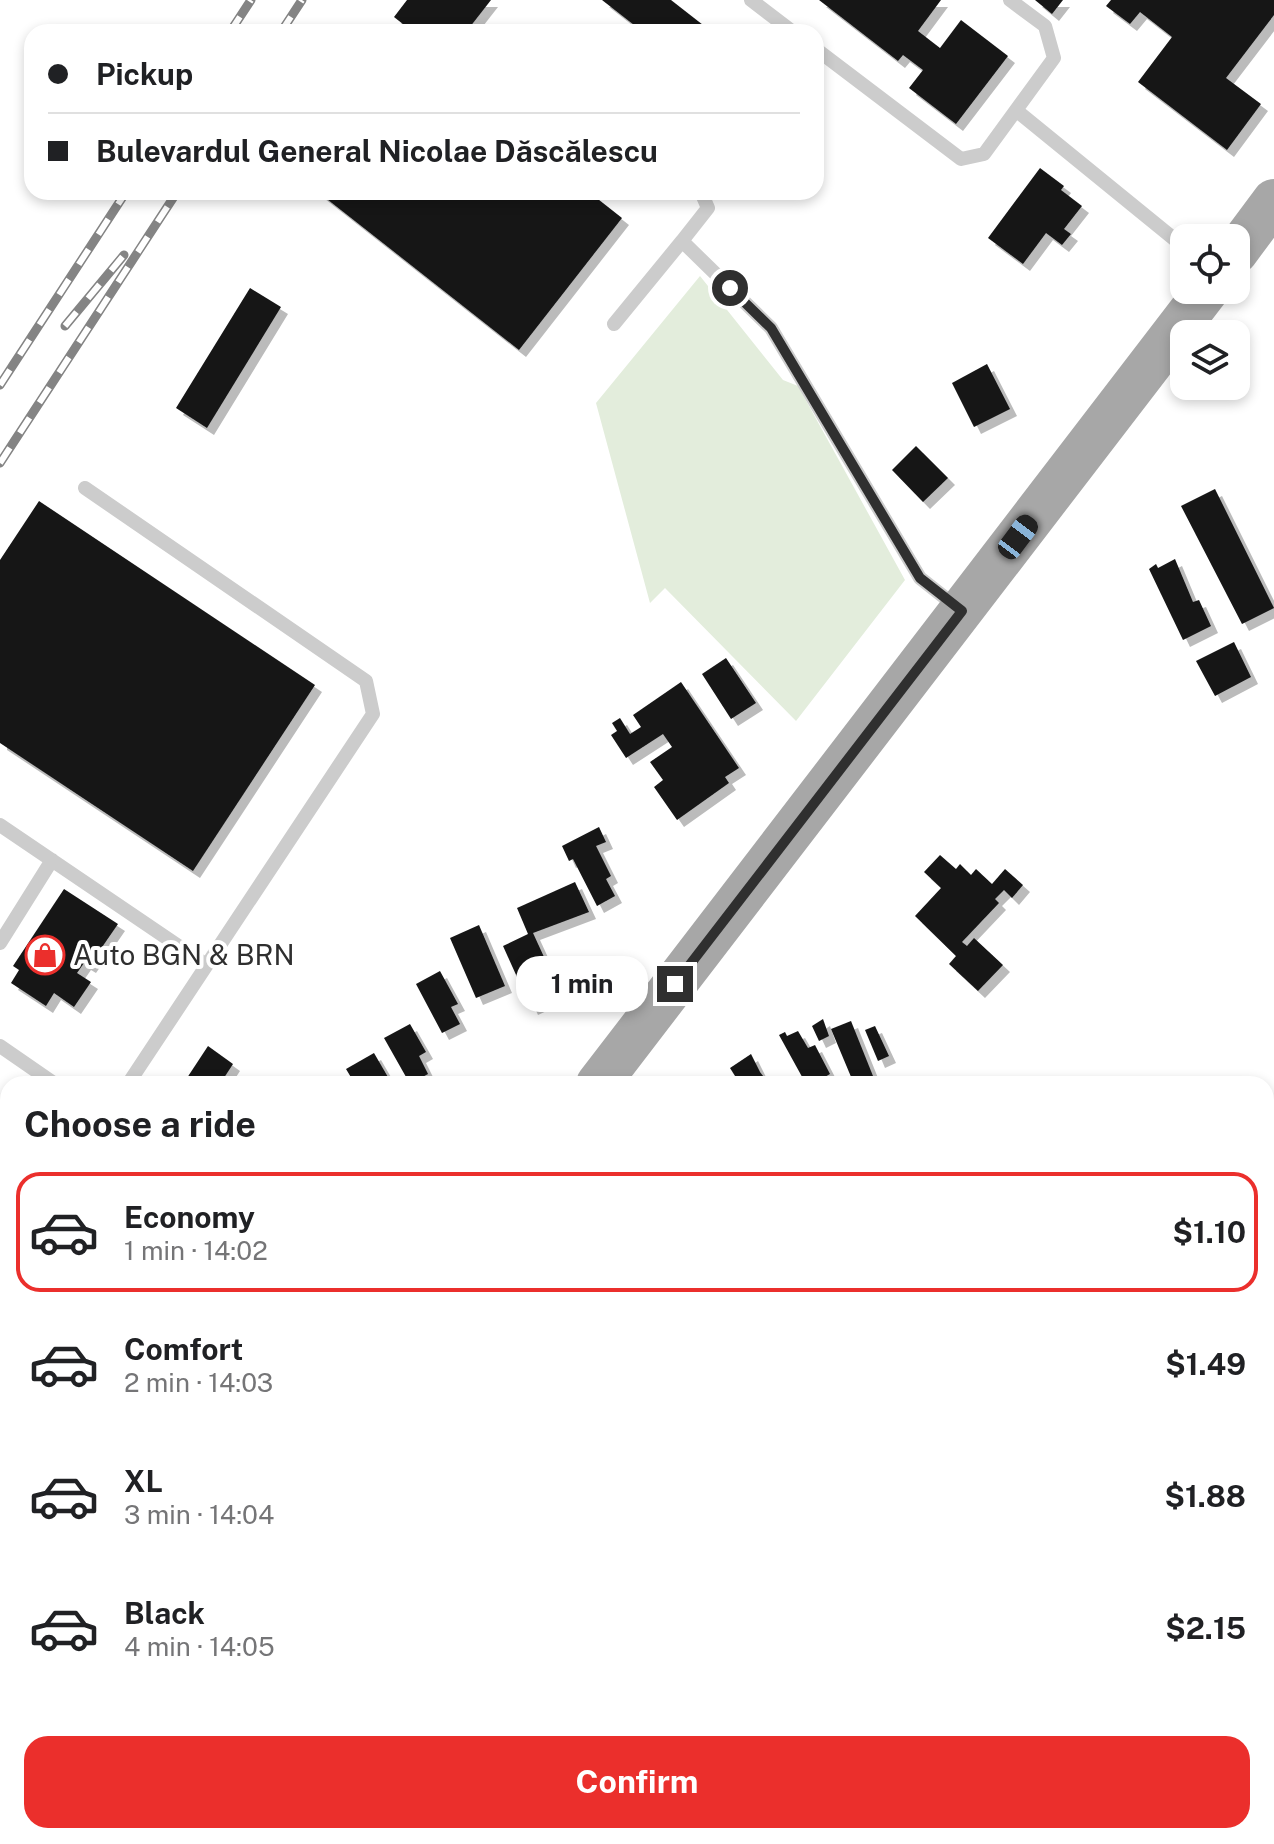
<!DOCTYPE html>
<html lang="en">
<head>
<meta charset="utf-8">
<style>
  body { margin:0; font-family:"Public Sans",sans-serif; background:#f6f6f6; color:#202124; height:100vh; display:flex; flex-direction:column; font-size:30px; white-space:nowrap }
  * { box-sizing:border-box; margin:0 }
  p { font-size:26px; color:#757577 }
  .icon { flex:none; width:44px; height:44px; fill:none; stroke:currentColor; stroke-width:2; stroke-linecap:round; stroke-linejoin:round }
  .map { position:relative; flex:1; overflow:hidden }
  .side { position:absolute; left:0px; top:1076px; width:1274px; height:768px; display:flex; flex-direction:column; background:#fff; border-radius:24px 24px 0 0; box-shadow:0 4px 12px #0003 }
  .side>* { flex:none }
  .top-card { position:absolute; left:24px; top:24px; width:800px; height:176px; border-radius:24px; box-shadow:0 4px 12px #0003; display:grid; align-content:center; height:176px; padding:0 24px; background:#fff }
  .buttons { position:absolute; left:1170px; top:224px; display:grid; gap:16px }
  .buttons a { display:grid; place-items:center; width:80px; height:80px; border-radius:16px; background:#fff; box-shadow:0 4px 12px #0003; font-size:40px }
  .end { position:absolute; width:36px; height:36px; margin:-18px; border:10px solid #2f2f2f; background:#fff; box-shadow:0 0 0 4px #fff }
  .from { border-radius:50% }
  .bubble { position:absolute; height:56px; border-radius:24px; background:#fff; box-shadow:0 4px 12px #0003; font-size:26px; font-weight:700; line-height:56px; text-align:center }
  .car { position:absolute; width:24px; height:48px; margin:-24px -12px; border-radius:10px; box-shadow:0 0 6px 2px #0007; background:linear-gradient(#222 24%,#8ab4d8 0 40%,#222 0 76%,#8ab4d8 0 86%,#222 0) }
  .top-card b { display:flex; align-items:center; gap:28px; height:76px; font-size:30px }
  .top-card b+b { border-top:2px solid #e0e0e0 }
  .top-card i { width:20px; height:20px; background:#202124 }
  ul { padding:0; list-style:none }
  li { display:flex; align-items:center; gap:24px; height:120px; margin:0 16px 12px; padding:0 8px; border:4px solid transparent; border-radius:24px }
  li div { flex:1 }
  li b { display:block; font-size:30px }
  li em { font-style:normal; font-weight:700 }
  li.current { border-color:#eb2f2c }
  li>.icon { width:72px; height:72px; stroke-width:1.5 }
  h2 { padding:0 24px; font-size:36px; line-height:96px }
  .button { display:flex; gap:16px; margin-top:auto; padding:16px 24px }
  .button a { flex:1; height:92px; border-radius:24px; background:#eb2f2c; color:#fff; font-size:32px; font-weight:700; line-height:92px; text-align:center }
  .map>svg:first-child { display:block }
</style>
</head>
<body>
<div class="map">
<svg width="1274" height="1844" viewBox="0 0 1274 1844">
  <defs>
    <filter id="shadow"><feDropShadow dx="7" dy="7" stdDeviation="0" flood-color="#0004"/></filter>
  </defs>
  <rect width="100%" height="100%" fill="#fff"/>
  <path fill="#e3eddc" d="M 700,276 L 783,380 L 798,386 L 905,580 L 796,721 L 665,588 L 650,603 L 596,403 Z
    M 336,1836 L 446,1836 L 450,1844 L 320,1844 Z"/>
  <path fill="#161616" filter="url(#shadow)" d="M 407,0 L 491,0 L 466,32 L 413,32 L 394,17 Z
    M 602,0 L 671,0 L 712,32 L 643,32 Z
    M 819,0 L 941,0 L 918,31 L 940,48 L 961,20 L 1008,56 L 956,124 L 909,88 L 923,70 L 903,55 L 898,61 Z
    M 1035,0 L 1063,0 L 1052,14 Z
    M 1111,0 L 1274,0 L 1274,15 L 1226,78 L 1261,104 L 1227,150 L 1138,82 L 1172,37 L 1140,12 L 1130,24 L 1106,6 Z
    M 1040,168 L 1064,186 L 1061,190 L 1082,206 L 1064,229 L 1071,234 L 1062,245 L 1046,233 L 1023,264 L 988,238 Z
    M 318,192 L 589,192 L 622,218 L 519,350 Z
    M 250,288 L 281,307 L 207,428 L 176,408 Z
    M 987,364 L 1010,409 L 974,427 L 952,383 Z
    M 916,446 L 948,478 L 923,502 L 892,470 Z
    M 1215,489 L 1274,608 L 1242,624 L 1181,506 Z
    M 39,501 L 315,685 L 193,871 L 0,743 L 0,560 Z
    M 1175,559 L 1193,602 L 1199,600 L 1211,626 L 1183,640 L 1149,569 L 1156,564 L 1158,568 Z
    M 1234,642 L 1251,677 L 1215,696 L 1196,661 Z
    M 726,658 L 756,703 L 731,719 L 702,674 Z
    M 681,682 L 739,768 L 725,777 L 729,783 L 677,820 L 654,787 L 663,780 L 650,762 L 672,747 L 663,734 L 626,758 L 611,735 L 617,731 L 612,723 L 620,718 L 630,734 L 641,727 L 633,715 Z
    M 599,827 L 606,842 L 596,846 L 611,876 L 606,879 L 615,896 L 597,906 L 573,859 L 569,861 L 562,846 Z
    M 940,855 L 956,869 L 960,864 L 971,875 L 976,869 L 992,884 L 1005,869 L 1023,885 L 1012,898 L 1004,890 L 995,899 L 999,903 L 962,942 L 967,946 L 974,938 L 1003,965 L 978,991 L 949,964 L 956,956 L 915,916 L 941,888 L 924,872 Z
    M 575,882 L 589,912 L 533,933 L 561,994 L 531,1008 L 503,946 L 528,934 L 517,908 Z
    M 64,889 L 118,924 L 89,966 L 84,963 L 77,973 L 91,982 L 74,1007 L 54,993 L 46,1006 L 11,983 L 19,970 L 13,966 Z
    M 479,925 L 505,986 L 476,998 L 450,938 Z
    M 440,971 L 458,1004 L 451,1007 L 460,1024 L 442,1033 L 416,984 Z
    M 823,1019 L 829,1036 L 819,1041 L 812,1026 Z
    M 851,1021 L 875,1081 L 867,1084 L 854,1084 L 831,1029 Z
    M 410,1024 L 426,1052 L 419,1056 L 428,1074 L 410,1084 L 384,1038 Z
    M 875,1026 L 889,1056 L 878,1061 L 865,1030 Z
    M 798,1031 L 808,1048 L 815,1045 L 830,1074 L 813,1084 L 806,1084 L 779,1035 L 785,1032 L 787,1036 Z
    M 208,1046 L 233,1064 L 220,1084 L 183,1084 Z
    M 374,1053 L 392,1084 L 355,1084 L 346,1069 Z
    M 751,1054 L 760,1072 L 769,1084 L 740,1084 L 730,1068 Z
    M 0,1620 L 8,1636 L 5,1673 L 0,1663 Z
    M 136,1836 L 175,1836 L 181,1844 L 142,1844 Z
    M 192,1836 L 228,1836 L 232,1844 L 196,1844 Z"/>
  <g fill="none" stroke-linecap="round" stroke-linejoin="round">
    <path stroke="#ccc" stroke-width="14" d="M 751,0 L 793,32
      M 816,49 L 961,159 L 984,154 L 1054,58 L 1045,26 L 1010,0
      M 1017,111 L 1184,247
      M 682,241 L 708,208 L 701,192
      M 614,324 L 682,241 L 771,328 L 920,578 L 958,608
      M 85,488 L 366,681 L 373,714 L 128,1084
      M 0,825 L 205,964
      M 0,943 L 52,860
      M 0,1046 L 55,1084
      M 0,1148 L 8,1136"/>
    <path stroke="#ccc" stroke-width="30" d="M 472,1836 L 476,1844"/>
    <path stroke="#a7a7a7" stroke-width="44" d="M 1236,252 L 1274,201
      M 598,1084 L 1207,290
      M 21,1844 L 28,1836"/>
    <defs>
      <path id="rail" d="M 230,32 L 251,0
        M 281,32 L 302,0
        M 65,326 L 124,255
        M 0,385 L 126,192
        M 0,463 L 177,192"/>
    </defs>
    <use href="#rail" stroke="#848484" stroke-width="9"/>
    <use href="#rail" stroke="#fff" stroke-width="6" stroke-dasharray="18" stroke-linecap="butt"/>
  </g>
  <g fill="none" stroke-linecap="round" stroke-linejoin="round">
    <path stroke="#2f2f2f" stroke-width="10" d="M 675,984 L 962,611 L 920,578 L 771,328 L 730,288"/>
  </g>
  <defs>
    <symbol id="shop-ring" viewBox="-11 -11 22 22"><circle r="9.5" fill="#fff" stroke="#eb2f2c" stroke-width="1.5"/><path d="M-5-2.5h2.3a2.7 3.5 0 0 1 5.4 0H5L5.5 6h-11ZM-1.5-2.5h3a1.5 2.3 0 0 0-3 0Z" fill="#eb2f2c"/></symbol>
  </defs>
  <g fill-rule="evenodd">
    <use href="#shop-ring" x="23" y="933" width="44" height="44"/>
  </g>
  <g text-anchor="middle" stroke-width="8" stroke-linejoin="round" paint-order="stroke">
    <g font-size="28" fill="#2f2f2f" stroke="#fff" text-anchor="start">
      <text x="73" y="965">Auto BGN &amp; BRN</text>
    </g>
  </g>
</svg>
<div class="buttons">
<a><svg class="icon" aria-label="locate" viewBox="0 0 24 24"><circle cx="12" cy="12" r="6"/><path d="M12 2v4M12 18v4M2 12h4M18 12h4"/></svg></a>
<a><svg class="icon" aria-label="layers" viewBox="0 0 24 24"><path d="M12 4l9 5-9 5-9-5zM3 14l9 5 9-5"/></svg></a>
</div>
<i class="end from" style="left:730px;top:288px"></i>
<i class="end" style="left:675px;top:984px"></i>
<div class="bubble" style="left:516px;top:956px;width:132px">1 min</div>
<i class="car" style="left:1018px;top:537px;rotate:37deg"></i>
<div class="top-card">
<b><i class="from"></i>Pickup</b>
<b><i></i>Bulevardul General Nicolae Dăscălescu</b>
</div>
<section class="side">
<h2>Choose a ride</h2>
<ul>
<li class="current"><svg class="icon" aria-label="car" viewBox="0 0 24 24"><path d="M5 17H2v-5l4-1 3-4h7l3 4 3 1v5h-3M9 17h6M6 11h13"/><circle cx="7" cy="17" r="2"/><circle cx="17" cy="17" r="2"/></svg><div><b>Economy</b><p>1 min · 14:02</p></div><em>$1.10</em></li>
<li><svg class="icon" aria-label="car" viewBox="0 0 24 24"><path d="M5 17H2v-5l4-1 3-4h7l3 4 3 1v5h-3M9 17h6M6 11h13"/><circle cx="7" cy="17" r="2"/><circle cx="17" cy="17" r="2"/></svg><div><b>Comfort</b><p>2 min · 14:03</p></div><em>$1.49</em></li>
<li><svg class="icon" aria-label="car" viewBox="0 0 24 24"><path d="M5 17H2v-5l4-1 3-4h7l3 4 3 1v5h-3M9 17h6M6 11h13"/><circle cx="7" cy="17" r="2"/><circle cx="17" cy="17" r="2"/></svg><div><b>XL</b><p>3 min · 14:04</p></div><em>$1.88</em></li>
<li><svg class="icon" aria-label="car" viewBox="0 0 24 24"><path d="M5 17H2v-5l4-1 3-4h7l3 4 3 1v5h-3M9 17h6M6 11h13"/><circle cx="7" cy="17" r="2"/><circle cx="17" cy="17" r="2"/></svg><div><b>Black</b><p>4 min · 14:05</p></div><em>$2.15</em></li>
</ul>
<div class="button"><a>Confirm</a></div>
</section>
</div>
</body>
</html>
